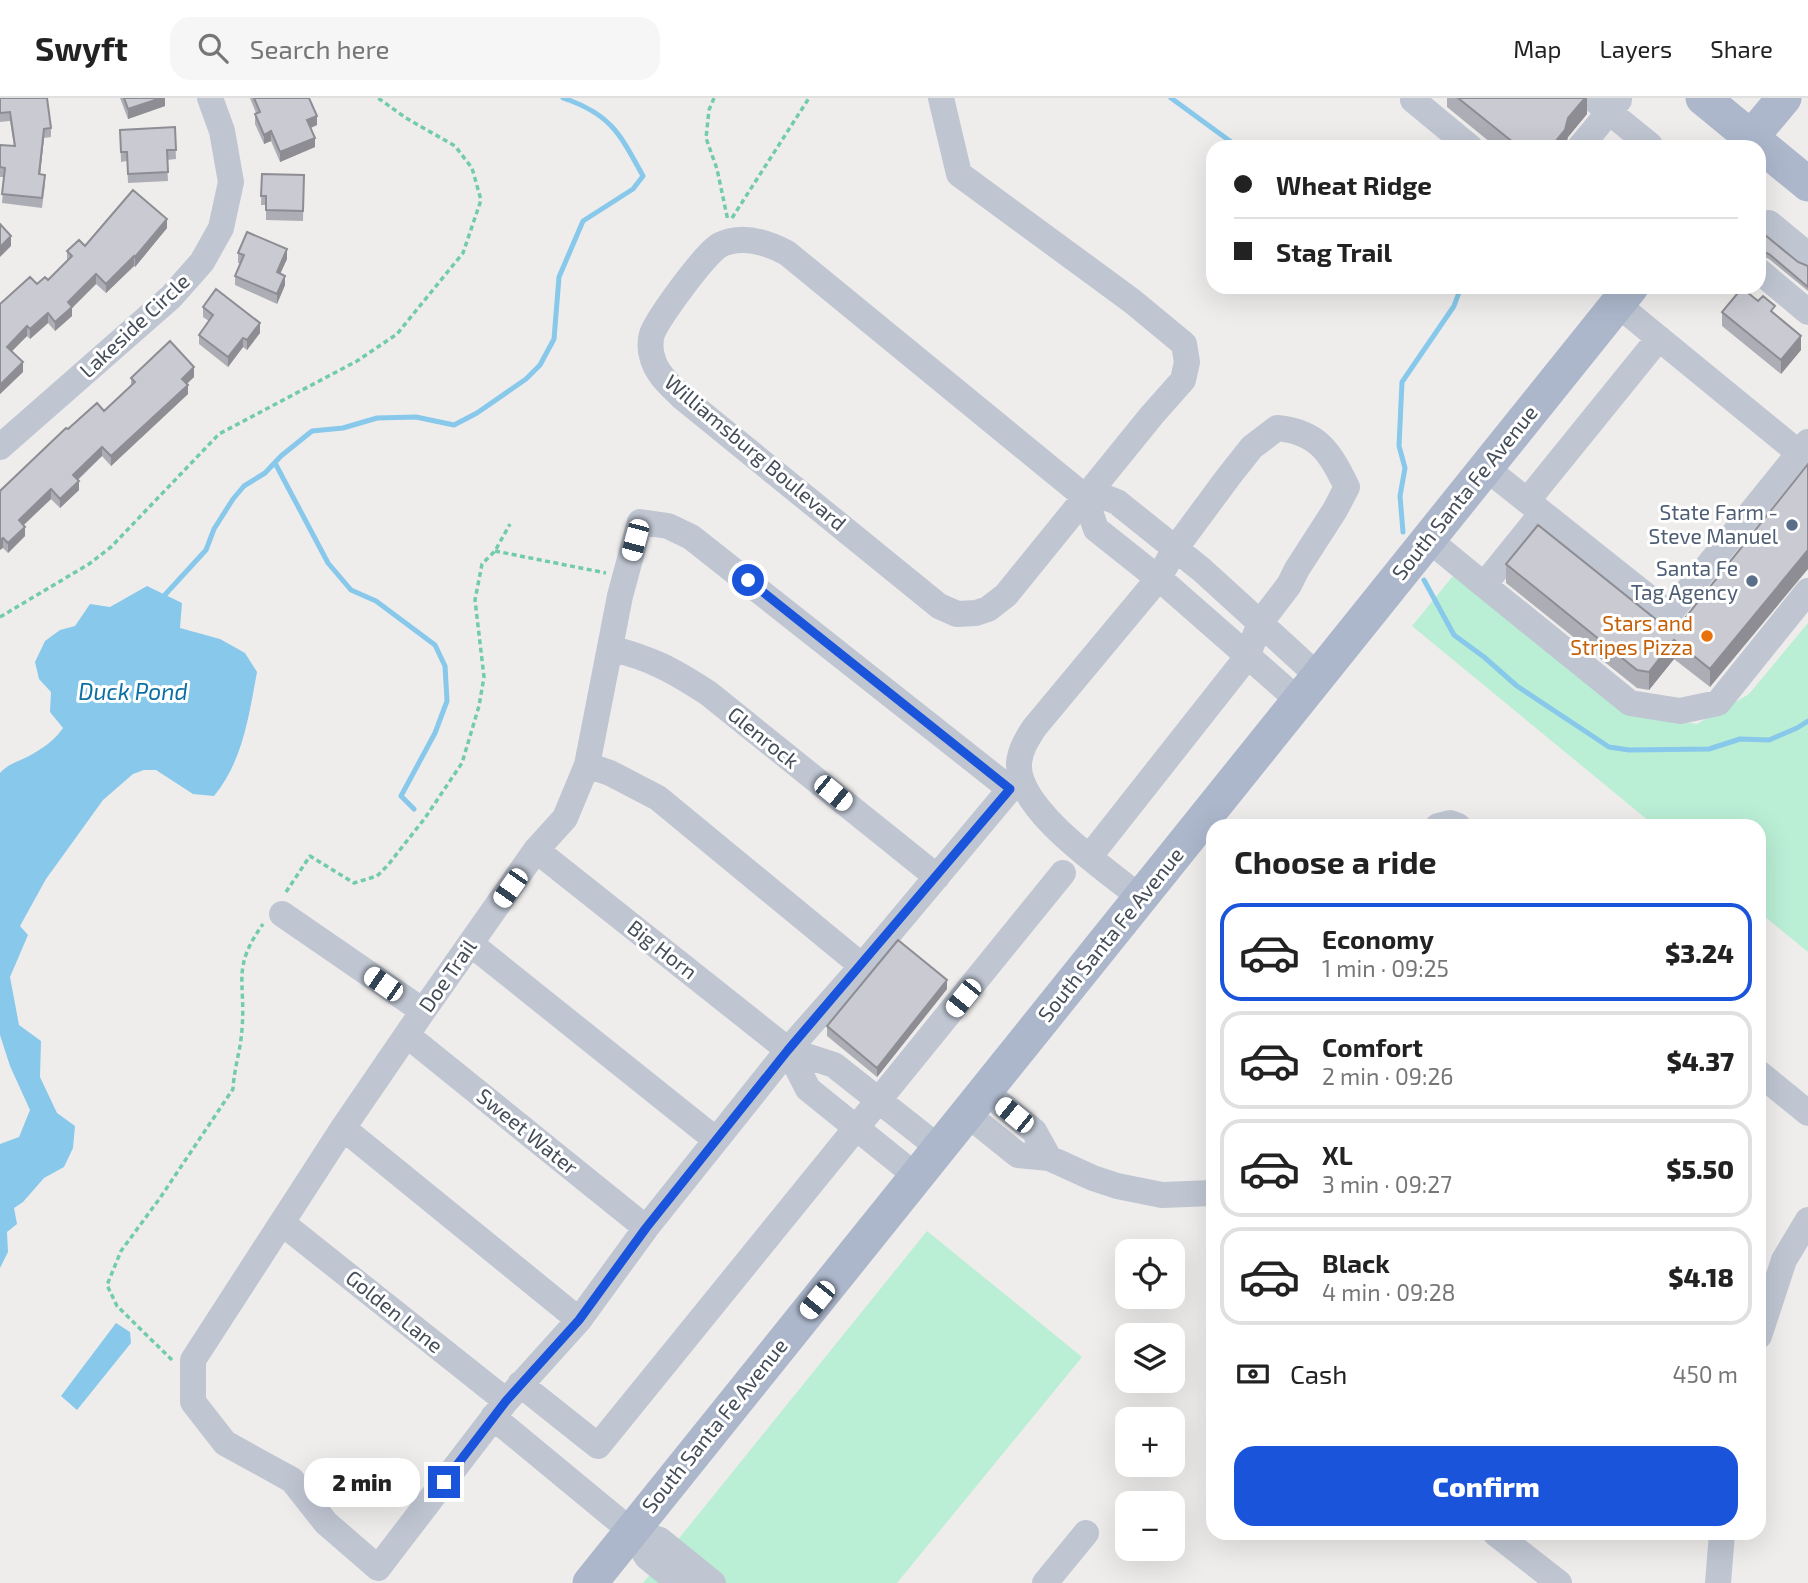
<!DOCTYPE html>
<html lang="en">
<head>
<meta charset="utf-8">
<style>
  body { margin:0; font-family:"Exo 2",sans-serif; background:#f6f6f6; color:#222; height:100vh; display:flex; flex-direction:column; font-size:26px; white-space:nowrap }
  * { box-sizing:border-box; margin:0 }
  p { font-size:23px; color:#767676 }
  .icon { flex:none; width:38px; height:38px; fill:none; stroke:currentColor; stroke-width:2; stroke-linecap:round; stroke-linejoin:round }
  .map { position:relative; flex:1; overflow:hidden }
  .drawer { position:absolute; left:1206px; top:721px; width:560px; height:721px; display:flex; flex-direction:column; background:#fff; border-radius:21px; box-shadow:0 7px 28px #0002 }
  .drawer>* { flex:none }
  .top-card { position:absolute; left:1206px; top:42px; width:560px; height:154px; border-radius:21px; box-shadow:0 7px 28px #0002; display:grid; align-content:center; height:154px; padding:0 28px; background:#fff }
  .controls { position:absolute; left:1115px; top:1141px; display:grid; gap:14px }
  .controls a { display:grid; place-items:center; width:70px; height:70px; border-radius:14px; background:#fff; box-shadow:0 7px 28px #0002; font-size:35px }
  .end { position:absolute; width:32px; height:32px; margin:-16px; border:9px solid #1a54db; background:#fff; box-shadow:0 0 0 4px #fff }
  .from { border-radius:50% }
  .bubble { position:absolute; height:49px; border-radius:21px; background:#fff; box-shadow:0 7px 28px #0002; font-size:23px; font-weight:800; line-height:49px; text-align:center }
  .car { position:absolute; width:21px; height:42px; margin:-21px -10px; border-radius:9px; box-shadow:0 0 5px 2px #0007; background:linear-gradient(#fff 24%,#345 0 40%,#fff 0 76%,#345 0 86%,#fff 0) }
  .top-card b { display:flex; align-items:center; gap:24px; height:66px; font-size:26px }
  .top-card b+b { border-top:2px solid #e0e0e0 }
  .top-card i { width:18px; height:18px; background:#222 }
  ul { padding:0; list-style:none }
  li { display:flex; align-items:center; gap:21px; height:98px; margin:0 14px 10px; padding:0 14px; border:4px solid #e0e0e0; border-radius:21px }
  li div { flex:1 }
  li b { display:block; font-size:26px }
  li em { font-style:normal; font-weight:800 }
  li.active { border-color:#1a54db }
  li>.icon { width:63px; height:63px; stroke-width:1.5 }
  h2 { padding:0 28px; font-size:32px; line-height:84px }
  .pay { display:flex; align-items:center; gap:18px; height:77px; padding:0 28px; font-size:26px }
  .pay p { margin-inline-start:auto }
  .button { display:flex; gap:14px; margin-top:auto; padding:14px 28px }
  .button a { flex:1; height:80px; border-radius:21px; background:#1a54db; color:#fff; font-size:28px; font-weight:800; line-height:80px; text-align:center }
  header { display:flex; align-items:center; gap:42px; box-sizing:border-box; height:98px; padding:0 35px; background:#fff; border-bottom:2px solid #e0e0e0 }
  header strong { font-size:33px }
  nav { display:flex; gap:38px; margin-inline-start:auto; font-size:24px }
  .search { width:490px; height:63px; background:#f6f6f6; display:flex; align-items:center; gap:18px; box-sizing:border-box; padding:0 24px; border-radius:21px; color:#767676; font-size:26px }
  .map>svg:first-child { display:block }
</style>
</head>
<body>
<header>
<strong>Swyft</strong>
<div class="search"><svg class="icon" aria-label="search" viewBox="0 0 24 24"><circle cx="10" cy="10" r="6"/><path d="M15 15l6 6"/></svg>Search here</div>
<nav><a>Map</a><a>Layers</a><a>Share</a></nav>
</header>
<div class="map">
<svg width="1808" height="1485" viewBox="0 0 1808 1485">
  <rect width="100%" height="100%" fill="#efedec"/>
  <path fill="#baeed5" d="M 1453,478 L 1542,544 L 1632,616 L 1697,626 L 1749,596 L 1808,525 L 1808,854 L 1759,814 L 1759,728 L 1655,728 L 1412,528 Z
    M 927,1133 L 1082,1259 L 897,1485 L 643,1485 Z"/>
  <path fill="#87c8eb" d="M 147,488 L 182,505 L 180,530 L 220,541 L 245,555 L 257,574 C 249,617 243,663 214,698 L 193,696 L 156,672 L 144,672 L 133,676 L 103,702 L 46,781 L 20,828 L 28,837 L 10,879 L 19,927 L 41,943 L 40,979 L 57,1015 L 75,1028 L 73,1050 L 64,1069 L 44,1080 L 23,1104 L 14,1110 L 17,1126 L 7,1134 L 8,1154 L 0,1170 L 0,1046 L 19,1039 L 30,1012 L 10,968 L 0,937 L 0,675 C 9,665 18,664 29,658 C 42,651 55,642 63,630 L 50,614 L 51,594 L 39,581 L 35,564 L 45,543 L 60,532 L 75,528 L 90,506 L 110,509 Z
    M 116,1225 L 130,1234 L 131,1245 L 77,1312 L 61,1298 Z"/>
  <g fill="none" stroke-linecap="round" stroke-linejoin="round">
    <path stroke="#87c8eb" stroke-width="5" d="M 1171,0 L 1238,49
      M 275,365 L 328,465 L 351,492 L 376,503 L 435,547 L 445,568 L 447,603 L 435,635 L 401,698 L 414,711
      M 1403,434 L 1400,398 L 1405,370 L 1399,348 L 1402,284 L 1454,208 L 1461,189
      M 1424,482 L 1454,537 L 1484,559 L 1517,588 L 1609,649 L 1629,652 L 1709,651 L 1740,641 L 1769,642 L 1797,630 L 1808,623
      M 162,500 L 206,452 L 214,431 L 233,401 L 244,388 L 265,375 L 281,358 L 312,333 L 343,330 L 377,320 L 416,319 L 454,327 L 477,315 L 526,281 L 540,267 L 554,241 L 559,179 L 583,123 L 633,91 L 643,78 C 620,36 611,16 563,0"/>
    <path stroke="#72cbac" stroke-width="3.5" stroke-dasharray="5 3.5" stroke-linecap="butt" d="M 714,0 L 709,12 L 706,40 L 717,71 L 728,123
      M 732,120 L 809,0
      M 495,453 L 606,475
      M 0,519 L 89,466 L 111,449 L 219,336 L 357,263 L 397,236 L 463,155 L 481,102 L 472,70 L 455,48 L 406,20 L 378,0
      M 286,794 L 310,758 L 354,785 L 377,778 L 388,767 L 425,720 L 462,665 L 479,608 L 484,579 L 475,502 L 482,466 L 495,453 L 510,426
      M 172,1262 L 117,1208 L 107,1187 L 121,1153 L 160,1100 L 233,991 C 234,970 241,951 242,931 C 246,882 231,871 263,826"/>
    <path stroke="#bfc6d2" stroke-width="26" d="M 941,0 L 959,76 L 1132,203 L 1184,246 L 1187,264 L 1183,282 L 1152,317 L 1006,497 L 988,511 L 976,515 L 957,516 L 939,508 L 683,300 C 671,288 656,276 652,258 C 650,252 650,242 652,236 C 658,220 706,154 720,147 C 742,136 768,145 787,155 L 1085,399 L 1096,431 L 1169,489 L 1299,603
      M 1414,0 L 1413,2 L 1470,49
      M 1592,0 L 1650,47 L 1649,49
      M 1580,49 L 1619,2
      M 1759,127 L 1769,125 L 1808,157
      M 1759,173 L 1808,214
      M 1617,206 L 1799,355
      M 0,349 L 171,199 L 202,164 L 221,130 L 231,84 L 222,33 L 210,0
      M 1486,370 L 1669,516 L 1808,344
      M 1085,399 L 1102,398 L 1117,404 L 1202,472 L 1318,578
      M 1527,403 L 1659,240
      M 640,424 L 668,428 L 691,439 L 1010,691 L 862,868 L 788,952 L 646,1130 L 579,1222 L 506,1303 L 378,1470 L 326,1425 L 292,1382 L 225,1345 L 193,1304 L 193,1262 L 343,1030 L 423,913 L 536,752 L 565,720 L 587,667 L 620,498 Z
      M 1428,441 L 1484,487 L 1542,415
      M 1484,487 L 1630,605 L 1680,613 L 1718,605 L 1808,493
      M 610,550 C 652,561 671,571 708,595 L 937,779
      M 587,667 L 610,675 L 658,700 L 862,868
      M 1438,728 L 1450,725 L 1458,728
      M 536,752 L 788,952 L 834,967 L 939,1050
      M 1090,758 L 1247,559 L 1260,525 L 1289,487 L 1297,471 L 1335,412 L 1347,389 C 1330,355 1319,334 1277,330 L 1252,349 L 1229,378 L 1175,451 L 1158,481 L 1034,630 C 1027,641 1020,652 1019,665 C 1016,712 1107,772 1141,800
      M 282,816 L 423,913
      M 471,846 L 716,1042
      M 408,938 L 646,1130
      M 788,952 L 808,991 L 916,1078
      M 1759,975 L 1808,1015
      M 985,993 L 1034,1033 L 1049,1060
      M 967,1016 L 1018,1057 L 1049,1060 L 1093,1080 L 1117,1088 L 1162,1097 L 1213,1095
      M 343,1030 L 579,1222
      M 282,1125 L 506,1303
      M 1759,1238 L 1784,1162 L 1808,1122
      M 520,1286 L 598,1348 L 1063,775
      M 493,1319 L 631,1433 L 647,1459 L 679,1485
      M 631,1433 L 660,1442 L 713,1485
      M 1495,1435 L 1559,1485
      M 1045,1485 L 1086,1435
      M 1718,1485 L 1722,1435"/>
    <path stroke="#acb7cc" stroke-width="35" d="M 1703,0 L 1808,86
      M 1743,49 L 1784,0
      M 590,1485 L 1631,189"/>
  </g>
  <path fill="#adaeb5" d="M 0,0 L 51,30 L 51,39 L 44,40 L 40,76 L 45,86 L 42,110 L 2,105 L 4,79 L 0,79 L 0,47 L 14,48 L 10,23 L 0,24 Z
    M 120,0 L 165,0 L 165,8 L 128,21 Z
    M 250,0 L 309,0 L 317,27 L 311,30 L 315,49 L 280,64 L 271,43 L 264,46 L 255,26 L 255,16 L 256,15 Z
    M 1447,0 L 1587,0 L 1587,16 L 1568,39 L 1565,49 L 1496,49 L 1447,9 Z
    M 175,29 L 176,61 L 167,62 L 168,83 L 128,85 L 127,63 L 121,64 L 120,32 Z
    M 262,76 L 304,77 L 303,123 L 266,122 L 266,107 L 261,107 Z
    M 167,130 L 135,169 L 134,168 L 106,195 L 96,186 L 72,210 L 72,218 L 55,233 L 48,225 L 30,241 L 27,238 L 12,253 L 23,274 L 0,296 L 0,206 L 37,186 L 48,182 L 67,163 L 67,153 L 85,148 Z
    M 1759,137 L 1798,164 L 1808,168 L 1808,193 L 1769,161 L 1762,158 L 1759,158 Z
    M 238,155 L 287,161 L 280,175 L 285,187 L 277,206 L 235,187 L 235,178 L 240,165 L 238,165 Z
    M 203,209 L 260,235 L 247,252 L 243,249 L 228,269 L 199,246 L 199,237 L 209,223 L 203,219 Z
    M 1722,214 L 1775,217 L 1801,252 L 1781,276 L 1722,228 Z
    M 194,279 L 187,286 L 188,296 L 111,368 L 102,358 L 78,382 L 79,392 L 60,410 L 51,401 L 24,427 L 25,438 L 8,455 L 3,450 L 0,393 L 68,331 L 104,313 L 131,288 L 131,280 Z
    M 1808,366 L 1710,589 L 1674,561 L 1649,592 L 1637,590 L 1506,485 L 1506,466 L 1673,535 Z
    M 947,891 L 877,979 L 827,938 L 827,928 Z"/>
  <path fill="#8d8d93" d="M 161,0 L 165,0 L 165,8 L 128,21 L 128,11 Z
    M 1585,0 L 1587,0 L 1587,16 L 1568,39 L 1565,49 L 1551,49 L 1568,20 Z
    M 317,18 L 317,27 L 307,31 L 307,22 Z
    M 44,31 L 44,40 L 39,86 L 39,76 Z
    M 271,33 L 271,43 L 264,46 L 264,37 Z
    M 315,40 L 315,49 L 280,64 L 280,54 Z
    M 167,121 L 167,130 L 135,169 L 135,159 Z
    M 11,138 L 11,148 L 0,159 L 0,149 Z
    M 287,151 L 287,161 L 277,183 L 277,174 Z
    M 134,158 L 134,168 L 106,195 L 106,186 Z
    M 96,176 L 96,186 L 72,210 L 72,218 L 55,233 L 55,224 L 68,204 Z
    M 285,178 L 285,187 L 277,206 L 277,196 Z
    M 48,215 L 48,225 L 30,241 L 30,231 Z
    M 260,225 L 260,235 L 247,252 L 247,242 Z
    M 27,228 L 27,238 L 7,258 L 7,249 Z
    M 1801,238 L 1801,252 L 1781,276 L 1781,262 Z
    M 243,240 L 243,249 L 228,269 L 228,259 Z
    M 23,264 L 23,274 L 0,296 L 0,287 Z
    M 194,269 L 194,279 L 182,290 L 182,281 Z
    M 188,287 L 188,296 L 111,368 L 111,358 Z
    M 102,349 L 102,358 L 73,386 L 73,377 Z
    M 79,383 L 79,392 L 60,410 L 60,401 Z
    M 51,391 L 51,401 L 19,431 L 19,422 Z
    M 25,429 L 25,438 L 8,455 L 8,445 Z
    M 3,440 L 3,450 L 0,452 L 0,443 Z
    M 1808,452 L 1808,471 L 1710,589 L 1710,571 Z
    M 1674,542 L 1674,561 L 1649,592 L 1649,574 Z
    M 947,882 L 947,891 L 877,979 L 877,970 Z"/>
  <path fill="#c9cad2" stroke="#8d8d93" stroke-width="2" d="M 0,0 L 47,0 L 51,30 L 44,31 L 39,76 L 45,77 L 42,100 L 2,96 L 5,70 L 0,69 L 0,47 L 15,48 L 10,14 L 0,15 Z
    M 124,0 L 161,0 L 128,11 Z
    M 254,0 L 309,0 L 317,18 L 307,22 L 315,40 L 280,54 L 271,33 L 264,37 L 255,16 L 260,14 Z
    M 1458,0 L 1585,0 L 1568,20 L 1565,32 L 1551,49 L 1519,49 Z
    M 175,29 L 176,52 L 167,52 L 168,74 L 128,76 L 127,54 L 121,54 L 120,32 Z
    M 262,76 L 304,77 L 303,113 L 266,112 L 266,98 L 261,98 Z
    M 133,92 L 167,121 L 135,159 L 134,158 L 106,186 L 96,176 L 68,204 L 72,209 L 55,224 L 48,215 L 30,231 L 27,228 L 7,249 L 23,264 L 0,287 L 0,206 L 30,179 L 37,186 L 45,179 L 48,182 L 72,158 L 67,153 L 79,142 L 85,148 Z
    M 0,126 L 11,138 L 0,149 Z
    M 247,134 L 287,151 L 277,174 L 285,178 L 277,196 L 235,178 L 244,157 L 238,155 Z
    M 1759,137 L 1765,137 L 1798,164 L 1808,168 L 1808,189 L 1769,156 L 1762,153 L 1759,153 Z
    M 1742,190 L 1758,203 L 1763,198 L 1775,208 L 1771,213 L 1801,238 L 1781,262 L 1722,214 Z
    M 216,191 L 260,225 L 247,242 L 243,240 L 228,259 L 199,237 L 213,217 L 203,209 Z
    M 170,243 L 194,269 L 182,281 L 188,287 L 111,358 L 102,349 L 73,377 L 79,383 L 60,401 L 51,391 L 19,422 L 25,429 L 8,445 L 3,440 L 0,443 L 0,393 L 66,330 L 68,331 L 97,305 L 104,313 L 135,284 L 131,280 Z
    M 1808,366 L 1808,452 L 1710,571 L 1674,542 L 1649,574 L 1637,572 L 1506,466 L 1538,427 L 1673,535 Z
    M 898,842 L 947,882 L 877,970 L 827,928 Z"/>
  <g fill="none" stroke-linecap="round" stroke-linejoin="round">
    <path stroke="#1a54db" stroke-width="9" d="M 444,1384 L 506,1303 L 579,1222 L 646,1130 L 788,952 L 1010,691 L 748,482"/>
  </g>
  <g fill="#5c6f8a" stroke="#fff" stroke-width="2.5">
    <circle cx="1792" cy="427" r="7"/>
    <circle cx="1752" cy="483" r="7"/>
  </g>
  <circle fill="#e8710a" stroke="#fff" stroke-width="2.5" cx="1707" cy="538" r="7"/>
  <g text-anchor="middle" stroke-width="6" stroke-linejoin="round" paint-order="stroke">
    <g font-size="21" fill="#454d59" stroke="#fff">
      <text transform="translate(135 228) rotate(-43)" y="7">Lakeside Circle</text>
      <text transform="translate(755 355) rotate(40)" y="7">Williamsburg Boulevard</text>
      <text transform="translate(1465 395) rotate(-51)" y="7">South Santa Fe Avenue</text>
      <text transform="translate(763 640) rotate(39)" y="7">Glenrock</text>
      <text transform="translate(1111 837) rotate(-51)" y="7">South Santa Fe Avenue</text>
      <text transform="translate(662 852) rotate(38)" y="7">Big Horn</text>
      <text transform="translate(448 878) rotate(-55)" y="7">Doe Trail</text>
      <text transform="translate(527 1034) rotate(39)" y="7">Sweet Water</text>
      <text transform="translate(394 1214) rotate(39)" y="7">Golden Lane</text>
      <text transform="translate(715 1328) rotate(-51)" y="7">South Santa Fe Avenue</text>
    </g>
    <g font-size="21" fill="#4e5e75" stroke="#fff" text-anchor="end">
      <text x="1778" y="422">State Farm -<tspan x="1778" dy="24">Steve Manuel</tspan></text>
      <text x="1738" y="478">Santa Fe<tspan x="1738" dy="24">Tag Agency</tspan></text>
    </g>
    <g font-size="21" fill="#c56008" stroke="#fff" text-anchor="end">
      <text x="1693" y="533">Stars and<tspan x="1693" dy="24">Stripes Pizza</tspan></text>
    </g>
    <g font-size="23" font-style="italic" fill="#0d70a4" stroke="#fff">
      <text x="133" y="602">Duck Pond</text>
    </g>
  </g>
</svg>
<div class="controls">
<a><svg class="icon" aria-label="locate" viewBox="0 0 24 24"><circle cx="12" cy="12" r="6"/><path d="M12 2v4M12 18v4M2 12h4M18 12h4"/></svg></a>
<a><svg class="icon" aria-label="layers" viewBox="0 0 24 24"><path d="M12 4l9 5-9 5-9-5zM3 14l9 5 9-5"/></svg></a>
<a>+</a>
<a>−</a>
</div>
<i class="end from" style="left:748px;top:482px"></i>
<i class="end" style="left:444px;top:1384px"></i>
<div class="bubble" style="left:304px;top:1360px;width:116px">2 min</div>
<i class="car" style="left:635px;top:442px;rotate:195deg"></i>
<i class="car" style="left:833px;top:695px;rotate:129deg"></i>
<i class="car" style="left:510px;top:790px;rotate:215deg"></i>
<i class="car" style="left:383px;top:886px;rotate:305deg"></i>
<i class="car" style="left:963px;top:900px;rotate:219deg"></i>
<i class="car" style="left:1014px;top:1017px;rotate:309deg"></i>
<i class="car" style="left:817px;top:1202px;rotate:219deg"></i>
<div class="top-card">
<b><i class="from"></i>Wheat Ridge</b>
<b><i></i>Stag Trail</b>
</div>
<section class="drawer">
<h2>Choose a ride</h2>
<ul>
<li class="active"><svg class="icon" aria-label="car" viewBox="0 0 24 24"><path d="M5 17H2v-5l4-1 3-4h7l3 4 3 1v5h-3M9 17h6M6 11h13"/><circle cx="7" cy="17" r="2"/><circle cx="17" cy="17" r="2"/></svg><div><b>Economy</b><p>1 min · 09:25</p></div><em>$3.24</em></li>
<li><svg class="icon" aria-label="car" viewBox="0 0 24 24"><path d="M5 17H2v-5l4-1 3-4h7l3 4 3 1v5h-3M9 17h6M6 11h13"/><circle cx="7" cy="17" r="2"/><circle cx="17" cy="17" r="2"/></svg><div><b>Comfort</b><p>2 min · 09:26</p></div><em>$4.37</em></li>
<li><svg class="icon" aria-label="car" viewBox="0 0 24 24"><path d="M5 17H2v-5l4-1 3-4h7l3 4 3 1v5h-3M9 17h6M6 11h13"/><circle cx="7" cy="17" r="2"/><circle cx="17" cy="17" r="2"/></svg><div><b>XL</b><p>3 min · 09:27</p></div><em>$5.50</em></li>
<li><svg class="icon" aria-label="car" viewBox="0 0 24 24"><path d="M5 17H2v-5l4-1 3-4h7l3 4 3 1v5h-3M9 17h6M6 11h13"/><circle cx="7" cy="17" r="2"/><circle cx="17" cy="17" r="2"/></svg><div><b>Black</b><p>4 min · 09:28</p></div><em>$4.18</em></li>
</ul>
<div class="pay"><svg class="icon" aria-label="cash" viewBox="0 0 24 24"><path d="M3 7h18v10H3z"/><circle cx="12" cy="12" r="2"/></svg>Cash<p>450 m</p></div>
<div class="button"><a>Confirm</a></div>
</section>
</div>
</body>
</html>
